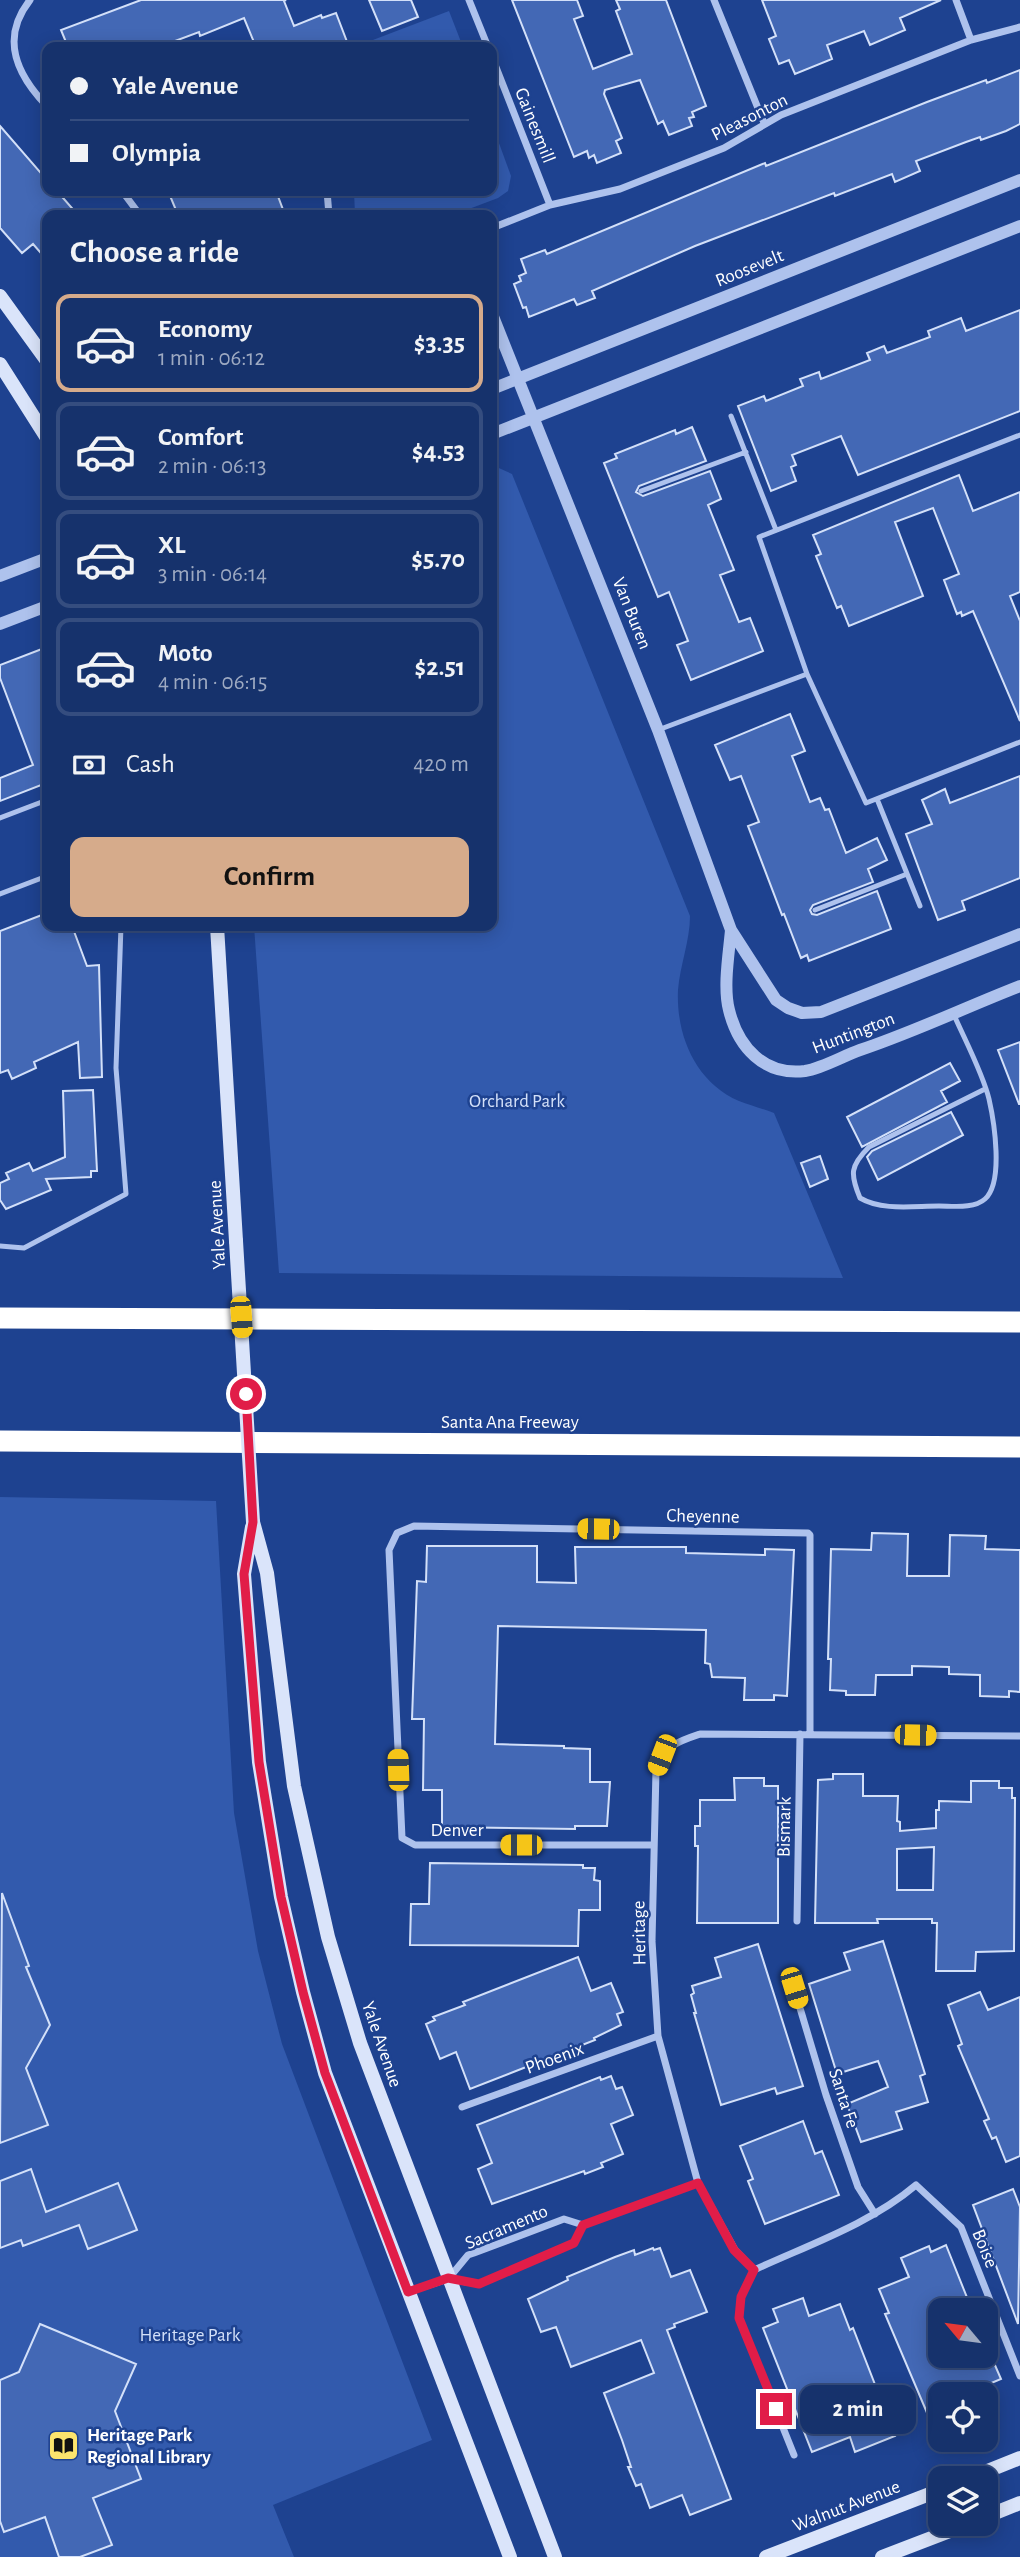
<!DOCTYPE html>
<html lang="en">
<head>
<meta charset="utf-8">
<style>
  body { margin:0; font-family:"Alegreya Sans",sans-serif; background:#1f3a72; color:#f1f3f6; height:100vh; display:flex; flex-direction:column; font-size:26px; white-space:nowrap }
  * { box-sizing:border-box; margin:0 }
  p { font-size:23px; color:#9eaac2 }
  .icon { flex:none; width:38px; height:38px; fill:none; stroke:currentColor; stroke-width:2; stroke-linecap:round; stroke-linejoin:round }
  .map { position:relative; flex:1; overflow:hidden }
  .details { position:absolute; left:42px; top:210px; width:455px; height:721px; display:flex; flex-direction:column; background:#16326c; border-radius:14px; box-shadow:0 4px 18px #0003,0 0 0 2px #354d7f }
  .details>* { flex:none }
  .guide { position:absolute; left:42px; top:42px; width:455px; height:154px; border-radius:14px; box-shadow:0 4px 18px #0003,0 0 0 2px #354d7f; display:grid; align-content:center; height:154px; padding:0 28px; background:#16326c }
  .needle { width:46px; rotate:299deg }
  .fabs { position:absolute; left:928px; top:2298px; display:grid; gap:14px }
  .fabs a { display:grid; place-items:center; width:70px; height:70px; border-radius:14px; background:#16326c; box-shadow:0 4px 18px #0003,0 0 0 2px #354d7f; font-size:35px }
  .end { position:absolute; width:32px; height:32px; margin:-16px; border:9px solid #e11d48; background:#fff; box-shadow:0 0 0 4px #fff }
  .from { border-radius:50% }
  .bubble { position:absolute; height:49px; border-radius:14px; background:#16326c; box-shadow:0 4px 18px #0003,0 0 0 2px #354d7f; font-size:23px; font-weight:700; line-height:49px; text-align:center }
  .car { position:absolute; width:21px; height:42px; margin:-21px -10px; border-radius:9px; box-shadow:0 0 5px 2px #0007; background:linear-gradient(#f5c518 24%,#345 0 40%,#f5c518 0 76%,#345 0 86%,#f5c518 0) }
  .guide b { display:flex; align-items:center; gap:24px; height:66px; font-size:26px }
  .guide b+b { border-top:2px solid #354d7f }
  .guide i { width:18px; height:18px; background:#f1f3f6 }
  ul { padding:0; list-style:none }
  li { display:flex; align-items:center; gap:21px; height:98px; margin:0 14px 10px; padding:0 14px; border:4px solid #354d7f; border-radius:14px }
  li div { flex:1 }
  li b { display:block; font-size:26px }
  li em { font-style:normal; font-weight:700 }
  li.selected { border-color:#d6ab8b }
  li>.icon { width:63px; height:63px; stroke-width:1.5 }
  h2 { padding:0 28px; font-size:32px; line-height:84px }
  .pay { display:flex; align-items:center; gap:18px; height:77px; padding:0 28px; font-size:26px }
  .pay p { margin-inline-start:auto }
  .button { display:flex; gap:14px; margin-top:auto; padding:14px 28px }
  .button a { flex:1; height:80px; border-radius:14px; background:#d6ab8b; color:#111; font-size:28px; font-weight:700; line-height:80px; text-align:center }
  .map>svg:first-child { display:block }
</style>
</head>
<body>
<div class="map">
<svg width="1020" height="2557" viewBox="0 0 1020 2557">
  <rect width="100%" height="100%" fill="#1e4290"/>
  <path fill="#325aad" d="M 449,11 L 463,47 L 364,47 L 365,43 Z
    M 492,124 L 511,176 L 508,191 L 498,198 L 453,215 L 355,215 L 354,191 L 492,191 Z
    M 492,465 L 512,474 L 690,916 C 690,941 680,965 678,990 C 676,1035 695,1082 739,1101 C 750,1105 763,1109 774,1113 L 843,1278 L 279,1273 L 254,926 L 492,926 Z
    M 0,1497 L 216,1501 L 234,1813 L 258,1951 L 282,2044 L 432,2440 L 273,2505 L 294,2557 L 0,2557 Z"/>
  <path fill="#4368b5" stroke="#d3e0f9" stroke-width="2" fill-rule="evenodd" d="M 141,0 L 286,0 L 284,1 L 294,26 L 321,15 L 322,18 L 336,13 L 349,47 L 256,47 L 244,18 L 200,36 L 199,32 L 159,47 L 68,47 L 61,30 Z
    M 369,0 L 411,0 L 418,17 L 382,31 Z
    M 512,0 L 577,0 L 583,16 L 574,19 L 593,69 L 632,54 L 616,11 L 620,9 L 616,0 L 666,0 L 706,106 L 692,112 L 694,117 L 689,118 L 692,126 L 669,135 L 663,121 L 658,124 L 640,80 L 605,90 L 604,94 L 622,138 L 616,141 L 621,153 L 597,163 L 594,155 L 589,158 L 587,151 L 574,157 Z
    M 762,0 L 941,0 L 900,18 L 905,30 L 870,45 L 864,31 L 827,45 L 832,59 L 795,74 L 789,60 L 779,64 L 769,39 L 776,36 Z
    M 1020,70 L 1020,124 L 1006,131 L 981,140 L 980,137 L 966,142 L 916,161 L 920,171 L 895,182 L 892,174 L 835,196 L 834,193 L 695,246 L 592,291 L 595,298 L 577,305 L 574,299 L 529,317 L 526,307 L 523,308 L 514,284 L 521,281 L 519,276 L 526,273 L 521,259 L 545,250 L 547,254 L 765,163 L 766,166 L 927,102 L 986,80 L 987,83 Z
    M 0,126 L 47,180 L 47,191 L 57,191 L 78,215 L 47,215 L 47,260 L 33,244 L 22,253 L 0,228 Z
    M 168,191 L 276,191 L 285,215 L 178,215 Z
    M 1020,310 L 1020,411 L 858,475 L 841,436 L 792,455 L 796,465 L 791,467 L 796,481 L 771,491 L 738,406 L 764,396 L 766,401 L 803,386 L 800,379 L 819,372 L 821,379 L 870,360 L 867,353 L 884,346 L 887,353 L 930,337 L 928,331 L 961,318 L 966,331 Z
    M 692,427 L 706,461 L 639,486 L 636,492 L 643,496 L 710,471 L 721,499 L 708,505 L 734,570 L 720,575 L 739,622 L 750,618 L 763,651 L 691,680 L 677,645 L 688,641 L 669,592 L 658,597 L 604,463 L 617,458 L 615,454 L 675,430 L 676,434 Z
    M 959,475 L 973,511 L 1020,492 L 1020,592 L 1010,596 L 1020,621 L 1020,721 L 973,611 L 962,616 L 961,612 L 957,614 L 944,580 L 959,574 L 933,508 L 895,522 L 923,596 L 849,626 L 841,606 L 837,608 L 816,556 L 821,554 L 813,535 Z
    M 47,647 L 47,795 L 45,795 L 41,785 L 0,801 L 0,778 L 33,765 L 0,678 L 0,665 Z
    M 790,714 L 805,751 L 792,756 L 810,802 L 820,798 L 825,810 L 829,809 L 846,853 L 877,838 L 887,860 L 868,869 L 873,882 L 813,905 L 810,910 L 812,914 L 817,915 L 877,891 L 891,929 L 809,961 L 807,955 L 801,958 L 784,914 L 782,915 L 748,826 L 759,822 L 741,776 L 730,780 L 715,745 Z
    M 1020,776 L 1020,878 L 962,901 L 965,910 L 938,920 L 906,834 L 932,824 L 922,800 L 945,789 L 950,803 Z
    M 47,913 L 47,926 L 72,926 L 87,966 L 99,965 L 102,1077 L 80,1078 L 78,1042 L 34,1062 L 36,1068 L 12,1079 L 8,1070 L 0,1073 L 0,931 Z
    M 1020,1042 L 1020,1104 L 1019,1104 L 998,1050 Z
    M 950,1063 L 960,1081 L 941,1091 L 947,1102 L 862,1147 L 847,1117 Z
    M 93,1090 L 97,1171 L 91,1171 L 91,1177 L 46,1179 L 51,1190 L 6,1209 L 0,1200 L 0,1183 L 9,1179 L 6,1173 L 29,1163 L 33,1171 L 65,1157 L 63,1091 Z
    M 951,1112 L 963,1135 L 878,1180 L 867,1157 L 872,1151 Z
    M 820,1156 L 828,1179 L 810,1187 L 801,1163 Z
    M 872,1533 L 908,1534 L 907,1576 L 949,1576 L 950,1535 L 986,1536 L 985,1549 L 1020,1550 L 1020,1692 L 1009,1691 L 1009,1697 L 980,1696 L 980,1675 L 949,1674 L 949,1667 L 912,1666 L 912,1675 L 876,1675 L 875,1695 L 846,1695 L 846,1691 L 830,1690 L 831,1659 L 828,1659 L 831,1549 L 871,1550 Z
    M 427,1546 L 537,1546 L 537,1582 L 576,1583 L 575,1547 L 686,1547 L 686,1553 L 765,1555 L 765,1549 L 794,1550 L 787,1696 L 774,1695 L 774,1700 L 744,1700 L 745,1678 L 712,1677 L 710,1664 L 705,1663 L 706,1630 L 498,1626 L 495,1744 L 564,1746 L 564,1748 L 590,1749 L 590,1782 L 610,1782 L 607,1826 L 575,1826 L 575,1829 L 442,1827 L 442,1790 L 423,1790 L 424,1719 L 412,1719 L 417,1581 L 426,1582 Z
    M 833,1774 L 863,1774 L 863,1796 L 898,1796 L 897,1821 L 900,1822 L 900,1831 L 936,1828 L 936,1810 L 939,1810 L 939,1801 L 971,1802 L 971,1781 L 999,1781 L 999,1788 L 1012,1788 L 1012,1798 L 1015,1798 L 1014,1951 L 976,1952 L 975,1971 L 936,1971 L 937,1923 L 932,1923 L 932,1919 L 877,1919 L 878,1923 L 815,1923 L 818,1780 L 833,1779 ZM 934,1847 L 933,1890 L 897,1890 L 897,1849 Z
    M 734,1778 L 764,1778 L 764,1786 L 778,1786 L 778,1923 L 697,1923 L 698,1846 L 695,1846 L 695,1826 L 700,1826 L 700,1800 L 735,1800 Z
    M 430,1863 L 583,1865 L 583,1868 L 595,1868 L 594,1880 L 600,1881 L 600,1910 L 579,1910 L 578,1946 L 410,1945 L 411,1904 L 429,1904 Z
    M 2,1893 L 29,1966 L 26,1967 L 50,2025 L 26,2068 L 48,2125 L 0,2143 Z
    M 883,1941 L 925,2074 L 920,2076 L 928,2102 L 896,2112 L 902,2129 L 861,2142 L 847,2104 L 888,2087 L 878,2061 L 837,2074 L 809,1984 L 850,1970 L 844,1953 Z
    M 758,1944 L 803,2086 L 777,2094 L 775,2088 L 721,2105 L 694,2013 L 696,2013 L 691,1995 L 694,1993 L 692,1986 L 721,1977 L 715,1958 Z
    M 578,1957 L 591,1991 L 611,1983 L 623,2012 L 617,2014 L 621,2025 L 594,2038 L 595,2040 L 470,2089 L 456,2052 L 440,2059 L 426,2024 L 435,2020 L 433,2017 L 465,2005 L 463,2002 Z
    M 980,1992 L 988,2010 L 1020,1997 L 1020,2156 L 1006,2162 L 996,2137 L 992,2139 L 984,2121 L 989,2119 L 958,2046 L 962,2044 L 948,2005 Z
    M 611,2076 L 616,2089 L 622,2087 L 633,2115 L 611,2124 L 623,2154 L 601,2163 L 603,2167 L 585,2174 L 584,2171 L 492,2204 L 478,2169 L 492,2163 L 477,2125 L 600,2077 L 601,2080 Z
    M 803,2121 L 815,2154 L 822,2151 L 839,2195 L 765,2224 L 748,2181 L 753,2179 L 740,2146 Z
    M 31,2169 L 46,2212 L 118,2183 L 137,2230 L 88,2249 L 79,2225 L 23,2246 L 21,2240 L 0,2248 L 0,2181 Z
    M 1013,2189 L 1020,2207 L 1018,2324 L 973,2205 Z
    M 946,2245 L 972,2310 L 940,2310 L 940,2356 L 991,2356 L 1001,2379 L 965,2394 L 940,2394 L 939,2441 L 885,2314 L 889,2313 L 879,2289 L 909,2277 L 901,2258 L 929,2246 L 931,2252 Z
    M 653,2248 L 654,2250 L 660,2248 L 671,2277 L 690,2270 L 707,2312 L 674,2324 L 675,2327 L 667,2330 L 731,2499 L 690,2515 L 682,2495 L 650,2508 L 641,2484 L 636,2486 L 628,2467 L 631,2467 L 622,2440 L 604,2393 L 654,2373 L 641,2340 L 571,2367 L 556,2327 L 541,2332 L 528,2299 L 568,2280 L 567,2277 L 615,2257 L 634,2250 L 635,2255 Z
    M 803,2298 L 809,2316 L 840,2304 L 850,2330 L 853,2328 L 895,2436 L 855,2452 L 850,2437 L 812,2452 L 763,2328 L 778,2322 L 773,2309 Z
    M 40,2324 L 136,2364 L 115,2411 L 141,2479 L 93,2498 L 112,2545 L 80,2557 L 59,2557 L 45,2517 L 4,2532 L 0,2521 L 0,2380 L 19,2372 Z"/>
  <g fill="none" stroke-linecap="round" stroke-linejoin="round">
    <path stroke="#aec2ed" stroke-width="5" d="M 731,416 L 776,530
      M 1020,435 L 759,537 L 807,674 L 866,803 L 1020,742
      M 641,491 L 746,452
      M 658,730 L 807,674
      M 877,799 L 920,906
      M 0,818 L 47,800
      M 0,894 L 47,876
      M 815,910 L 907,874
      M 954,1015 C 965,1040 983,1074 989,1099 C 994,1121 1004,1182 985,1199 C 974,1209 953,1206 939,1206 C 913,1206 882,1211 860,1198 C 850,1174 850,1166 869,1147 L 985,1089
      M 0,1246 L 24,1248 L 126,1194 L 116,1068 L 121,926"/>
    <path stroke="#aec2ed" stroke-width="7" d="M 30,0 C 0,38 16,74 47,106
      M 469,0 L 488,47
      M 714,0 L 764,123
      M 956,0 L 971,40
      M 492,57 L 550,205
      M 122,191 L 140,215
      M 327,191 L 329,215
      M 492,228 L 550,205 L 620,189 L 724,148 L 781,115 L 971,40 L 1020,27
      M 1020,1736 L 700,1734 C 676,1742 666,1745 656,1770 L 652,1941 L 658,2036 L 698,2183 L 735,2250 L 754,2270 C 808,2245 870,2224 916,2185 L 961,2227 L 1020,2376
      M 654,1845 L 415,1845 L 402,1838 L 389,1550 L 397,1533 L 414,1526 L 808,1533 L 810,1535 L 810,1735
      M 797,1921 L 800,1734
      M 794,1988 L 826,2095 L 858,2187 L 875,2214
      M 462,2107 L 658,2036
      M 754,2270 L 741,2297 L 739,2318 L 794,2455
      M 449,2278 L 468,2255 L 474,2253 L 564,2219 L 583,2225 L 698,2183
      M 408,2292 L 448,2279 L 479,2284 L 574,2243 L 583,2225"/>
    <path stroke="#aec2ed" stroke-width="12" d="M 492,314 L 658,730 L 731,930 L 776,1000 L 788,1008 L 802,1013 L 821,1012 L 1020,934
      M 492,389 L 1020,180
      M 492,434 L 1020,226
      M 0,576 L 47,558
      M 0,624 L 47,606
      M 731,930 C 729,953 723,987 729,1010 C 738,1047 764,1076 805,1071 C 823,1068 843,1056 860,1050 C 914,1032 966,1007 1020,986"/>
    <path stroke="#dae4fa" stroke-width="14" d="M 0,296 L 47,361
      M 0,364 L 47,438
      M 217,926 L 236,1241
      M 253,1522 L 267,1573 L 294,1786 L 328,1937 L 360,2043 L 555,2557
      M 252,1527 L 244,1574 L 259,1762 L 281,1897 L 303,1992 L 325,2073 L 510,2557
      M 970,2478 L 1020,2458
      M 985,2517 L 1020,2503
      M 766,2557 L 940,2490
      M 882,2557 L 968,2524"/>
    <path stroke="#fff" stroke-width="21" d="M 0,1318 L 1020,1322
      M 0,1441 L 1020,1447"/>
    <path stroke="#dae4fa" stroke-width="14" d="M 236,1241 L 253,1522"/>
  </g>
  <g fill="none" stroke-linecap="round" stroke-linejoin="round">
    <path stroke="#e11d48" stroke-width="9" d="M 246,1394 L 253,1522 L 244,1574 L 259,1762 L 281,1897 L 303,1992 L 325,2073 L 408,2292 L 448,2278 L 479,2284 L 574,2243 L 583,2225 L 698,2183 L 734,2250 L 754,2270 L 741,2297 L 739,2318 L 776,2409"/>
  </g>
  <defs>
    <symbol id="library-square" viewBox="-11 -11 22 22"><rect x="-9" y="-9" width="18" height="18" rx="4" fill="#fce46d" stroke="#1e4290"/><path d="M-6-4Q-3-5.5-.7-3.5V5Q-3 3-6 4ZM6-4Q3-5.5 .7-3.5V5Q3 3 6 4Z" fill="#111"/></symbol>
  </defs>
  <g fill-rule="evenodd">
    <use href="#library-square" x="46" y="2428" width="35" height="35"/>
  </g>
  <g text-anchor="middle" stroke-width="5" stroke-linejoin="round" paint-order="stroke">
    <g font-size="19" fill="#fff" stroke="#1e4290">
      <text transform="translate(749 116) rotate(-27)" y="7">Pleasonton</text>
      <text transform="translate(536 125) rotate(68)" y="7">Gainesmill</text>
      <text transform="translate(749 267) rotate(-22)" y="7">Roosevelt</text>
      <text transform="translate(633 613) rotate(68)" y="7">Van Buren</text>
      <text transform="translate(853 1032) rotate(-21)" y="7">Huntington</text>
      <text transform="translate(216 1225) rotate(-93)" y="7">Yale Avenue</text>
      <text x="510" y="1428">Santa Ana Freeway</text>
      <text transform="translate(703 1515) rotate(1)" y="7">Cheyenne</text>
      <text transform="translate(783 1827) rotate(-89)" y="7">Bismark</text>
      <text x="457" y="1836">Denver</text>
      <text transform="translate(638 1933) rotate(-91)" y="7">Heritage</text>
      <text transform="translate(383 2044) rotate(71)" y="7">Yale Avenue</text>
      <text transform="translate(554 2057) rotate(-20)" y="7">Phoenix</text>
      <text transform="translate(845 2098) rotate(72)" y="7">Santa Fe</text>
      <text transform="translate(506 2226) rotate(-23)" y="7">Sacramento</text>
      <text transform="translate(986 2248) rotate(68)" y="7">Boise</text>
      <text transform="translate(846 2505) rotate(-21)" y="7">Walnut Avenue</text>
    </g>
    <g font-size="19" fill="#d3e0f9" stroke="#1e4290">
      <text x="517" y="1107">Orchard Park</text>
      <text x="190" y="2341">Heritage Park</text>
    </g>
    <g font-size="19" font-weight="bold" fill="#fff" stroke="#1e4290" text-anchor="start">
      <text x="87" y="2441">Heritage Park<tspan x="87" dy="22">Regional Library</tspan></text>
    </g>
  </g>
</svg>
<div class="fabs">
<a><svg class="needle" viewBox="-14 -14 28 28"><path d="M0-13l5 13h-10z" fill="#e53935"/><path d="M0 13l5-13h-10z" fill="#9eaac2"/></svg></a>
<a><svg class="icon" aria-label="locate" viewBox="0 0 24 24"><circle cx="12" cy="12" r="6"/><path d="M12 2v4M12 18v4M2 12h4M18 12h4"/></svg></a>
<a><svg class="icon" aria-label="layers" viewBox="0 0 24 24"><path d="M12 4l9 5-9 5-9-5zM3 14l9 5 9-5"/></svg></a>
</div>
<i class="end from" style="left:246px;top:1394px"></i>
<i class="end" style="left:776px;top:2409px"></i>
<div class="bubble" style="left:800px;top:2385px;width:116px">2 min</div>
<i class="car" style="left:241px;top:1317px;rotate:176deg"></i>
<i class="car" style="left:598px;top:1529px;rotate:271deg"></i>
<i class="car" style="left:915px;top:1735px;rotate:91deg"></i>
<i class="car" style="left:662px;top:1755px;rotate:201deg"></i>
<i class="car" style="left:398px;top:1770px;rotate:358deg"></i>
<i class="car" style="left:521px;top:1845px;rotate:270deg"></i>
<i class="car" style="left:794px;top:1988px;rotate:163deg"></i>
<div class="guide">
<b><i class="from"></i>Yale Avenue</b>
<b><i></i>Olympia</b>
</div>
<section class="details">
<h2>Choose a ride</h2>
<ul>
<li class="selected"><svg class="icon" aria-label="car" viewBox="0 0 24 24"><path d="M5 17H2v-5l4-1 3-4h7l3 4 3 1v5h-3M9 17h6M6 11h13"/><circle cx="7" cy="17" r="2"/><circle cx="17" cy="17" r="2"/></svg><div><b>Economy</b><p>1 min · 06:12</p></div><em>$3.35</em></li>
<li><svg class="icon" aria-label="car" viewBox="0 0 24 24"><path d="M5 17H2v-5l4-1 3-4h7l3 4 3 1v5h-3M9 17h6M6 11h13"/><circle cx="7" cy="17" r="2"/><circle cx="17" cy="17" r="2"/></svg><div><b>Comfort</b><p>2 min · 06:13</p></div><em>$4.53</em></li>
<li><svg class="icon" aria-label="car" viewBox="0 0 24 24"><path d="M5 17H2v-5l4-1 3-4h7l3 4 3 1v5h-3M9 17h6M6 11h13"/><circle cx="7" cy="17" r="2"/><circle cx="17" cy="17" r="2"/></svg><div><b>XL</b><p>3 min · 06:14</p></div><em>$5.70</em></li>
<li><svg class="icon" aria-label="car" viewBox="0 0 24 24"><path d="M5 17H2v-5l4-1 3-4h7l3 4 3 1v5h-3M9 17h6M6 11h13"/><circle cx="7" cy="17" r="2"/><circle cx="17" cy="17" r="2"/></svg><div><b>Moto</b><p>4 min · 06:15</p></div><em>$2.51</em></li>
</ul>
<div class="pay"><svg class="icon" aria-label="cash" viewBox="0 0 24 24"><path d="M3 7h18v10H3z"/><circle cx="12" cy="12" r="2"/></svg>Cash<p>420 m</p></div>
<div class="button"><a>Confirm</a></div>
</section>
</div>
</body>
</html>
